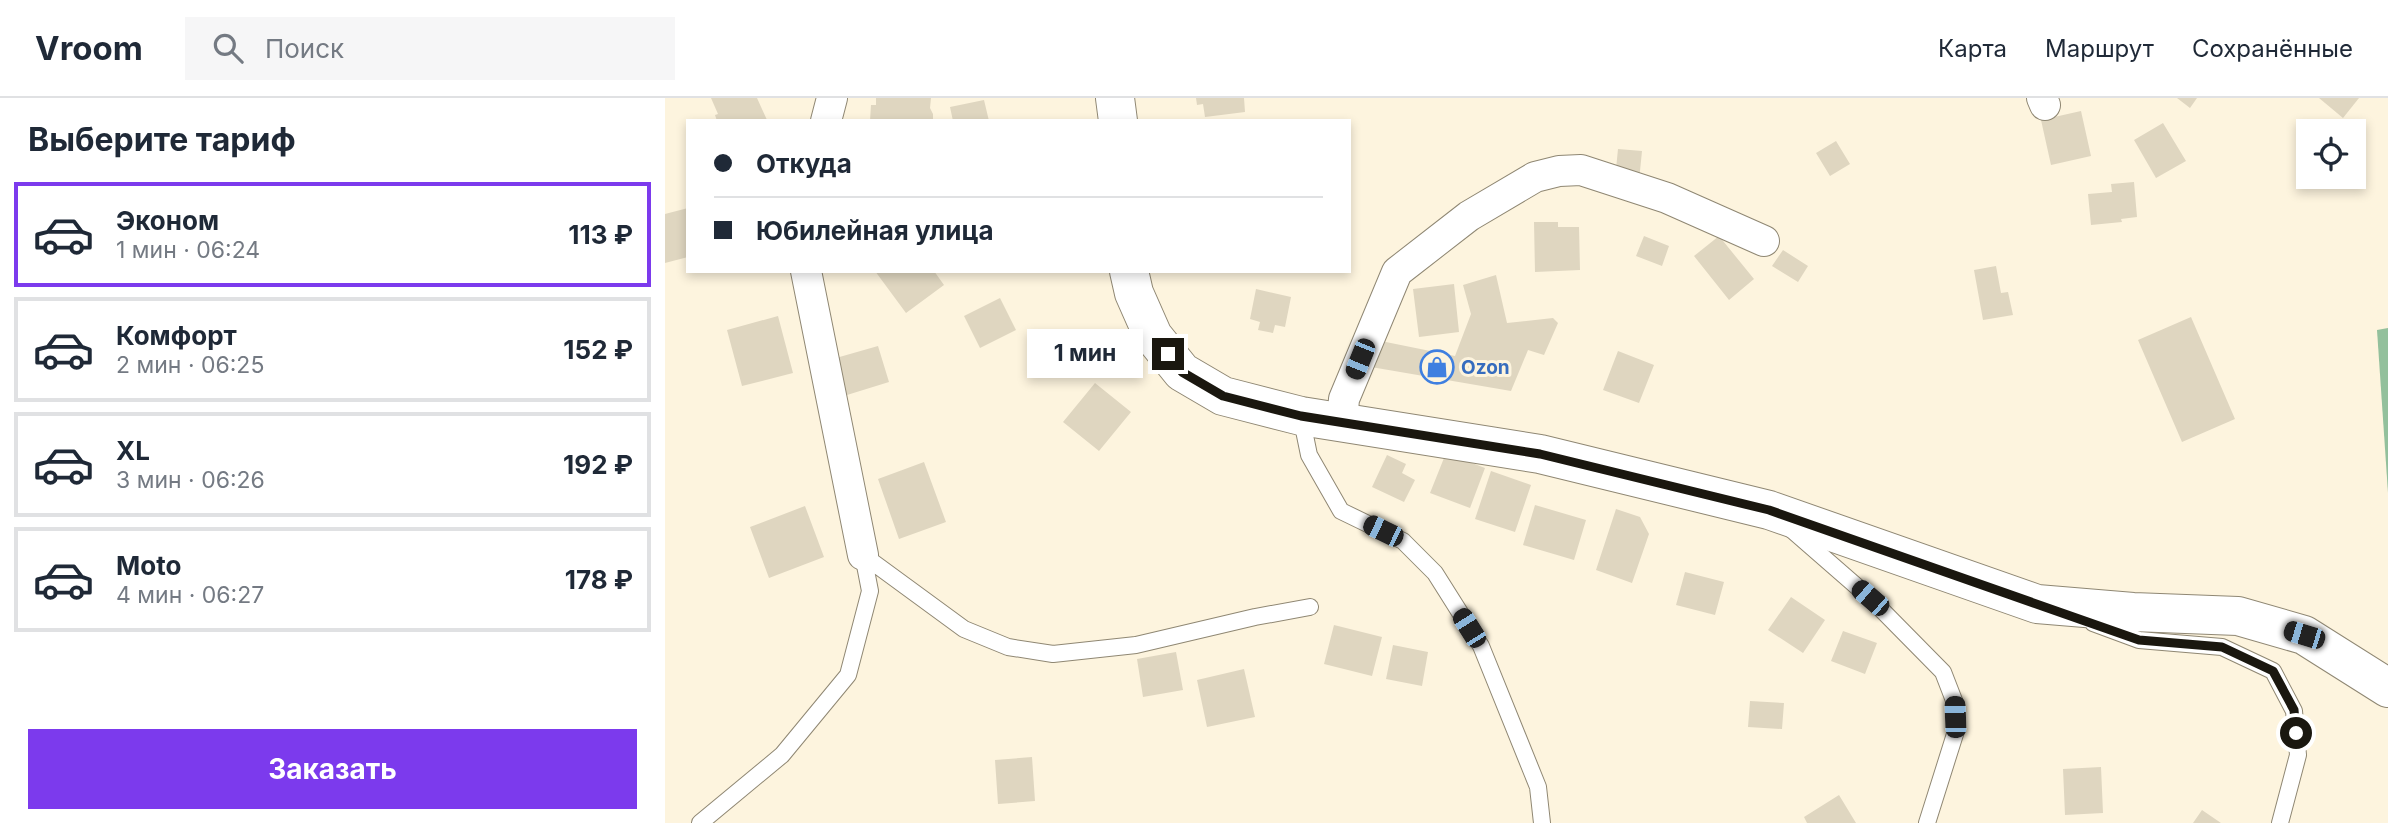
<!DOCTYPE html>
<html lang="ru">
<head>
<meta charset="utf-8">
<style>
  body { margin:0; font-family:Inter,sans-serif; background:#f6f6f7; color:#1f2937; height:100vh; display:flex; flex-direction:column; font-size:26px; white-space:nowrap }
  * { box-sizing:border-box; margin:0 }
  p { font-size:23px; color:#747a83 }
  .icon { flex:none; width:38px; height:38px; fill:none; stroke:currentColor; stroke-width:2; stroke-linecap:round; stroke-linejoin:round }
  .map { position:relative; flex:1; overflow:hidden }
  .panel { display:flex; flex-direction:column; background:#fff; width:665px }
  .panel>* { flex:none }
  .hud { position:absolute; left:21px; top:21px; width:665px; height:154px; border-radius:0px; box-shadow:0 4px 10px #0003; display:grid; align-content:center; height:154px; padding:0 28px; background:#fff }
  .fabs { position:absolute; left:1631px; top:21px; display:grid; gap:14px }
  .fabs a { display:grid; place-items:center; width:70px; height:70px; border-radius:0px; background:#fff; box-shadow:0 4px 10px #0003; font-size:35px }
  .end { position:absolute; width:32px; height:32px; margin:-16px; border:9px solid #1a170f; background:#fff; box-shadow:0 0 0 4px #fff }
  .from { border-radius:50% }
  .bubble { position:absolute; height:49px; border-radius:0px; background:#fff; box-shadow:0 4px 10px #0003; font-size:23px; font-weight:700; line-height:49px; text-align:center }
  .car { position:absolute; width:21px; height:42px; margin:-21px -10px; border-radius:9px; box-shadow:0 0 5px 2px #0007; background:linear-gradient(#222 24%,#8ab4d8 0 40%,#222 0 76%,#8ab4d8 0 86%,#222 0) }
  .hud b { display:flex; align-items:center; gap:24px; height:66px; font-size:26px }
  .hud b+b { border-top:2px solid #e0e1e3 }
  .hud i { width:18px; height:18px; background:#1f2937 }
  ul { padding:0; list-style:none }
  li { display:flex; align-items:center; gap:21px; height:105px; margin:0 14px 10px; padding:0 14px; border:4px solid #e0e1e3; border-radius:0px }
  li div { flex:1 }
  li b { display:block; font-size:26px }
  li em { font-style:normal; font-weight:700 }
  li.current { border-color:#7c3aed }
  li>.icon { width:63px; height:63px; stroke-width:1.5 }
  h2 { padding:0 28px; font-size:32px; line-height:84px }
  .action { display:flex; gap:14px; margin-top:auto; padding:14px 28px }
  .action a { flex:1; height:80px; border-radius:0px; background:#7c3aed; color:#fff; font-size:28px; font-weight:700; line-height:80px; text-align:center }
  header { display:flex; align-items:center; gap:42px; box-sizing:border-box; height:98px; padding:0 35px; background:#fff; border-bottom:2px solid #e0e1e3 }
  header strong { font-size:33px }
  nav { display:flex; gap:38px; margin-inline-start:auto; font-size:24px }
  .search { width:490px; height:63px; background:#f6f6f7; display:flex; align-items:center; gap:18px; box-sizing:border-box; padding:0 24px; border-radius:0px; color:#747a83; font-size:26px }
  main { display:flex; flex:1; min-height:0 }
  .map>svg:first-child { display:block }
</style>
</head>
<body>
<header>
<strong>Vroom</strong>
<div class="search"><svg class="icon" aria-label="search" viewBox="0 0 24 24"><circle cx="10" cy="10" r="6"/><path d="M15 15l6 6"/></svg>Поиск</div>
<nav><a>Карта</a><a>Маршрут</a><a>Сохранённые</a></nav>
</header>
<main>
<section class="panel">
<h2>Выберите тариф</h2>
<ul>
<li class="current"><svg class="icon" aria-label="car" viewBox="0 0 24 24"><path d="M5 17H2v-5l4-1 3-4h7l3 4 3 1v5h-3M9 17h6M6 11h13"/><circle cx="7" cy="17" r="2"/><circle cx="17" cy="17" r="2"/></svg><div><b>Эконом</b><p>1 мин · 06:24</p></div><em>113 ₽</em></li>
<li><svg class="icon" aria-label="car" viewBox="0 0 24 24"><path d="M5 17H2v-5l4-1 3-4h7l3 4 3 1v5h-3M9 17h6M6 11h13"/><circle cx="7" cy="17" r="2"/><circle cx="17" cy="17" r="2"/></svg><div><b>Комфорт</b><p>2 мин · 06:25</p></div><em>152 ₽</em></li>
<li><svg class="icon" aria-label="car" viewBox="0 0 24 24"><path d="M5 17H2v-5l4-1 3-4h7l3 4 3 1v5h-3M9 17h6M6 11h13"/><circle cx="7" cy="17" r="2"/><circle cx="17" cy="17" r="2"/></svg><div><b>XL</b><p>3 мин · 06:26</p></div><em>192 ₽</em></li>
<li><svg class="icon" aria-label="car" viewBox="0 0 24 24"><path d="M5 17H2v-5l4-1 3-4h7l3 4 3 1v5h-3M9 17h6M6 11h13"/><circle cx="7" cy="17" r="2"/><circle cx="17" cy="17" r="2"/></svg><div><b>Moto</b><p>4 мин · 06:27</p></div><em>178 ₽</em></li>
</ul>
<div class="action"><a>Заказать</a></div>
</section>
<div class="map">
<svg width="1723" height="725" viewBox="0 0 1723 725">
  <rect width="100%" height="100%" fill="#fdf4de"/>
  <path fill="#93c09c" d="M 1723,230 L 1723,395 L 1712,232 Z"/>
  <path fill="#dfd6c0" d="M 46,0 L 92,0 L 102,22 L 52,23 L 50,17 L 53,16 Z
    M 211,0 L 266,0 L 265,10 L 268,16 L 268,23 L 205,23 L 206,7 L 211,7 Z
    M 531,0 L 579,0 L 580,14 L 540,19 L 538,6 L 532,7 Z
    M 1512,0 L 1532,0 L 1525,10 Z
    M 1654,0 L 1694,0 L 1678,20 Z
    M 319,2 L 324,23 L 288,23 L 285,9 Z
    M 1416,13 L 1426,58 L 1386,67 L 1376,22 Z
    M 1498,25 L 1521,63 L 1491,80 L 1469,42 Z
    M 1171,43 L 1185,66 L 1165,78 L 1151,55 Z
    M 953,51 L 977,53 L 974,83 L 950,81 Z
    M 1469,84 L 1472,119 L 1456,121 L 1457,124 L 1426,127 L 1423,96 L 1447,94 L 1446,86 Z
    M 23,110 L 23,159 L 0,165 L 0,116 Z
    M 869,124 L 893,124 L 893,129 L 914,129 L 915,172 L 870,174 Z
    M 979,138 L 1004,148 L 997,168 L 971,158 Z
    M 1054,138 L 1089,181 L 1064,202 L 1029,158 Z
    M 1118,152 L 1143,168 L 1133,184 L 1107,168 Z
    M 1331,168 L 1336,195 L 1343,194 L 1348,217 L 1318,222 L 1309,172 Z
    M 210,173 L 269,173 L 279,187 L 241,215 Z
    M 831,177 L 842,225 L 888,220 L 893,225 L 879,257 L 863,252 L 846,293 L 706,269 L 711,242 L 790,258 L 806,216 L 798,187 Z
    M 789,186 L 794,234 L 754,239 L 748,191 Z
    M 591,191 L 626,199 L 620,229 L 610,227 L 608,235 L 593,232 L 595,224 L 585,221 Z
    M 335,200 L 351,232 L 315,250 L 299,218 Z
    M 113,218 L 128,275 L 77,288 L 62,232 Z
    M 1526,219 L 1570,321 L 1517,344 L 1473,242 Z
    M 213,248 L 224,284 L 182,297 L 171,260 Z
    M 953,253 L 989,267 L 974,305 L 938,292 Z
    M 430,285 L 466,314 L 434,353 L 398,324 Z
    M 781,355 L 820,370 L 805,410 L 765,395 Z
    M 722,357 L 741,366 L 737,375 L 750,382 L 739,404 L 707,389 Z
    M 259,364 L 281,424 L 234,441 L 213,381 Z
    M 826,373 L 866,387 L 850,434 L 810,421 Z
    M 870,407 L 921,422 L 909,462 L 858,447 Z
    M 140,408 L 159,459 L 104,480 L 85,429 Z
    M 951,411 L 975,419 L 984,436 L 967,485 L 931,472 Z
    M 1020,474 L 1059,484 L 1050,517 L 1011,507 Z
    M 1126,499 L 1160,522 L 1138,555 L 1103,532 Z
    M 669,527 L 717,539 L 707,578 L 659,566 Z
    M 1178,533 L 1212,545 L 1200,576 L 1166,563 Z
    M 728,547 L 763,554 L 757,588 L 721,581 Z
    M 511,554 L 518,592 L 478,599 L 472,561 Z
    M 579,571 L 590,619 L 542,629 L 532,582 Z
    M 1085,603 L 1119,605 L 1117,631 L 1083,629 Z
    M 367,659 L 370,703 L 333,706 L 330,662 Z
    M 1436,669 L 1438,715 L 1400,717 L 1398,671 Z
    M 1174,697 L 1191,725 L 1142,725 L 1139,719 Z
    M 1537,712 L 1556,725 L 1528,725 Z"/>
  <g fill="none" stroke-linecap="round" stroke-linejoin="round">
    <defs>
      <path id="lane" d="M 636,318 L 644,357 L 676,413 L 738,443 L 770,475 L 816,548 L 873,689 L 877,725
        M 1127,432 L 1205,500 L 1278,574 L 1290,605 L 1291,633 L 1262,725
        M 198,457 L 299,531 L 343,549 L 388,556 L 471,547 L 590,519 L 645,509
        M 1428,525 L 1474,542 L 1557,549 L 1608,573 L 1629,613 L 1633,657 L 1615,725
        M 35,725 L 117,657 L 183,577 L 205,493 L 198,457"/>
      <path id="street" d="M 1377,0 L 1380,7
        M 161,23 L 167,0
        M 141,173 L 198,457
        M 677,324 L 679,301 L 732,174 L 804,118 L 870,79 L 894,73 L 916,72 L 1002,100 L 1099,143"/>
      <path id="secondary" d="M 450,0 L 453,23
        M 464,173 L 469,195 L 488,238 L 517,274 L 558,298 L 636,318 L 875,356 L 1104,412 L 1372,506 L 1468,514 L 1573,518 L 1639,537 L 1723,590"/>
    </defs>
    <use href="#lane" stroke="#8f8773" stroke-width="18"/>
    <use href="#street" stroke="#8f8773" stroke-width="32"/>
    <use href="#secondary" stroke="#8f8773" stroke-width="40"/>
    <use href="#lane" stroke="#fff" stroke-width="16"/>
    <use href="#street" stroke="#fff" stroke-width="30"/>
    <use href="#secondary" stroke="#fff" stroke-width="38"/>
  </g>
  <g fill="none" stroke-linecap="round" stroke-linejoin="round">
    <path stroke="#1a170f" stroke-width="9" d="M 503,256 L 517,274 L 558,298 L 636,318 L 875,356 L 1104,412 L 1474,542 L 1557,549 L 1608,573 L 1629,612 L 1631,635"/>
  </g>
  <defs>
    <symbol id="shop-ring" viewBox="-11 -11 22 22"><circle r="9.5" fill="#fdf4de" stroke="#3f7fe0" stroke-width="1.5"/><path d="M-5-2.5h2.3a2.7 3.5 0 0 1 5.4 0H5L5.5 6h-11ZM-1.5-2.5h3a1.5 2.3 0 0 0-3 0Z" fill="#3f7fe0"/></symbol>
  </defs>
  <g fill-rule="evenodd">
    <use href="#shop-ring" x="753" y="250" width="38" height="38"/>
  </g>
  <g text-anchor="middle" stroke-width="6" stroke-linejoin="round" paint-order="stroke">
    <g font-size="19" font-weight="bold" fill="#366cbe" stroke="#fdf4de" text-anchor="start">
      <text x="796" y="276">Ozon</text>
    </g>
  </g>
</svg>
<div class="fabs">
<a><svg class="icon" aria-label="locate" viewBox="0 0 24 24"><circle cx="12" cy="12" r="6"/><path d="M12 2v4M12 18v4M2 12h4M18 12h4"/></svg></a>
</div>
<i class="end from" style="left:1631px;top:635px"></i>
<i class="end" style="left:503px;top:256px"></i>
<div class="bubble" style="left:362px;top:231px;width:116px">1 мин</div>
<i class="car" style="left:695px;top:261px;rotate:202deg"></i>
<i class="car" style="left:718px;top:433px;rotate:296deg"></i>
<i class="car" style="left:1205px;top:500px;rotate:311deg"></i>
<i class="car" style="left:804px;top:530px;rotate:328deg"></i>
<i class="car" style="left:1639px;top:537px;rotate:287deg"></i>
<i class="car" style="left:1290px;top:619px;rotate:358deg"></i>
<div class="hud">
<b><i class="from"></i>Откуда</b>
<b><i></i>Юбилейная улица</b>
</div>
</div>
</main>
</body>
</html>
